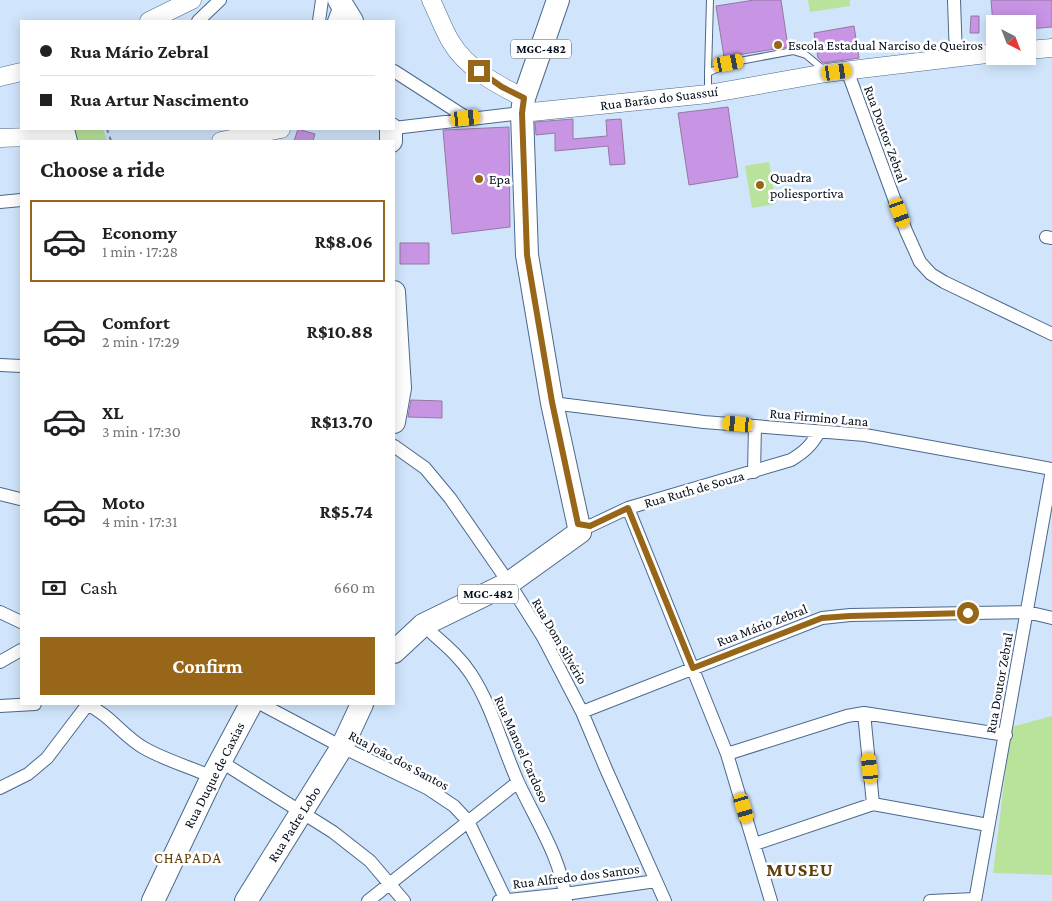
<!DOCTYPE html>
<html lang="en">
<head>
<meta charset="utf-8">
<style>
  body { margin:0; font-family:"Crimson Pro",serif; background:#f2f2f2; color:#202124; height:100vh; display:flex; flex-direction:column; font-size:19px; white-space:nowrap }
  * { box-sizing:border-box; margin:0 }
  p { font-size:16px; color:#757577 }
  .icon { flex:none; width:28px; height:28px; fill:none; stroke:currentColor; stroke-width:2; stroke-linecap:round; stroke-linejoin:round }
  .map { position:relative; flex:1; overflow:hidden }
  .sheet { position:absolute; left:20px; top:140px; width:375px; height:565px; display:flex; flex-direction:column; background:#fff; border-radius:0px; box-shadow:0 2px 12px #0003 }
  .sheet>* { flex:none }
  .guide { position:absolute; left:20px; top:20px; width:375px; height:110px; border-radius:0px; box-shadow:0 2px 12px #0003; display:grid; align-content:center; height:110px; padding:0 20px; background:#fff }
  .needle { width:32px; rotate:138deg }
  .buttons { position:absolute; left:986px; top:15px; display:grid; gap:10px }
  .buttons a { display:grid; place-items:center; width:50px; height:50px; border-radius:0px; background:#fff; box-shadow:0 2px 12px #0003; font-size:25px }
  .end { position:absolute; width:22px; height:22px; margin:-11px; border:6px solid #976618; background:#fff; box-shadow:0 0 0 2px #fff }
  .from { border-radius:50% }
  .car { position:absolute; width:15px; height:30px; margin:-15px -8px; border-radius:6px; box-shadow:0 0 4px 1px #0007; background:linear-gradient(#f5c518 24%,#345 0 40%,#f5c518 0 76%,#345 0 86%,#f5c518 0) }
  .guide b { display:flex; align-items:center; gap:18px; height:48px; font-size:19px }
  .guide b+b { border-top:1px solid #e0e0e0 }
  .guide i { width:12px; height:12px; background:#202124 }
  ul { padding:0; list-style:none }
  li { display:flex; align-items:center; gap:15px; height:82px; margin:0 10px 8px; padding:0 10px; border:2px solid transparent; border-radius:0px }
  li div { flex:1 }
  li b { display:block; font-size:19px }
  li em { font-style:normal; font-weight:700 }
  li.active { border-color:#976618 }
  li>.icon { width:45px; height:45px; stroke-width:1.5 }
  h2 { padding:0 20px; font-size:22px; line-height:60px }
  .pay { display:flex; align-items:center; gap:12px; height:55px; padding:0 20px; font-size:19px }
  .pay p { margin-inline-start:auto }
  .action { display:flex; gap:10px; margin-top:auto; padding:10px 20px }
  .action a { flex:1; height:58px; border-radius:0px; background:#976618; color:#fff; font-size:20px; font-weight:700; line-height:58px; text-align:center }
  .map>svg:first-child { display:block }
</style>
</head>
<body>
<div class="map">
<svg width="1052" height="901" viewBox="0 0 1052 901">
  <rect width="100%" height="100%" fill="#d0e5fc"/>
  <path fill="#b9e29a" d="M 808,0 L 850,0 L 850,6 L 810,12 Z
    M 63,129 L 103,129 L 107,141 L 71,141 L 49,139 Z
    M 769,162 L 776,204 L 752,208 L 745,166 Z
    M 1052,716 L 1052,875 L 993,873 L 1011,727 Z"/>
  <path fill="#c795e4" stroke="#9279a1" d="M 754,0 L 781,0 L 788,47 L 724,57 L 716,6 Z
    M 991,0 L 1052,0 L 1052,27 L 1028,29 L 1028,24 L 993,24 Z
    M 971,16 L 979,16 L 979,33 L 970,33 Z
    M 854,26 L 859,58 L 823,63 L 818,58 L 814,33 Z
    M 728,107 L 738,177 L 689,185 L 678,113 Z
    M 573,119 L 573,139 L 607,136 L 606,120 L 621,119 L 625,164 L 610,165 L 608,146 L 555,151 L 555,133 L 536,135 L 535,122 Z
    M 509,127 L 510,227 L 452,234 L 443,130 Z
    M 298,129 L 315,134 L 313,141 L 294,141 Z
    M 400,243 L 429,243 L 429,264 L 400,264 Z
    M 411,400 L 442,401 L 442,418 L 408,417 Z"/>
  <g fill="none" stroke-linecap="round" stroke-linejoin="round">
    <defs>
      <path id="lane" d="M 708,73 L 710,0
        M 708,93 L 708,73 L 729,63 L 793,51 L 806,55 L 824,70"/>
      <path id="street" d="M 954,0 L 956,57
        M 198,21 L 220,0
        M 319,21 L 322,0
        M 334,21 L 341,3
        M 847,70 L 906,231 L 920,262 L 931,274 L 944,282 L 1052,334
        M 394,71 L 467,118
        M 394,128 L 522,113
        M 68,129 L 71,141
        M 35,136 L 57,129
        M 0,202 L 21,200
        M 1046,237 L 1052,238
        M 0,365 L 21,366
        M 552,403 L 704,422 L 865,435 L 1052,469
        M 394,446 L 425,468 L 450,498 L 509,583 L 543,637 L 582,712 L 606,769 L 665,901
        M 754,472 L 755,426
        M 0,494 L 20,499
        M 628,508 L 727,754 L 771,901
        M 578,524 L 590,526 L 628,508 L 791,460 C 804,452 811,446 819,432
        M 0,612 L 21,622
        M 423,625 C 440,641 458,654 471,674 C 492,706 502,746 518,782 C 536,821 561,857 566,901
        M 0,662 L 21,650
        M 86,704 C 109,714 123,736 144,748 C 165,760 190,767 212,777
        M 261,704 L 342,747 L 427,788 L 454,806 L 468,821 L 506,900
        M 0,706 L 35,704
        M 582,712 L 822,618 L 850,615 L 1027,612 L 1052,618
        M 864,713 L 873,804
        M 727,754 L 847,716 L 864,713 L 1006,735
        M 220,761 L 333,832 L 370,861 L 404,901
        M 0,788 L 28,774 L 47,758 L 88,704
        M 755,844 L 873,804 L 988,825
        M 368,901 L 518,782
        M 499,901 L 565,894 L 656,881
        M 930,901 L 975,899
        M 975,901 L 1052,470"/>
      <path id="secondary" d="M 431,0 C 438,14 443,29 451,42 C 467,69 498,85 524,98
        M 149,21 L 192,0
        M 1028,50 L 1052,48
        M 0,77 L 21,72
        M 522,113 L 708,94 L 826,73 L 995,53
        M 0,138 L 31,137 L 61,141
        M 221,141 L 281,129"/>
      <path id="highway" d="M 339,0 L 352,21
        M 391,129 L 391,141
        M 394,292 L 400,388 L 394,422
        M 394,652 L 423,625 L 509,583 L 580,532 L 552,403 L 527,255 L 522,113 L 524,98 L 558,0
        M 153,901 L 212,777 L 251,704
        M 246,901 L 342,747 L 362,704"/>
    </defs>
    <use href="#lane" stroke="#4b688b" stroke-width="8"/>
    <use href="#street" stroke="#4b688b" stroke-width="14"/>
    <use href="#secondary" stroke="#4b688b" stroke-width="19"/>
    <use href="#highway" stroke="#4b688b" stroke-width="24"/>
    <path stroke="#768699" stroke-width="2" stroke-dasharray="4 4" stroke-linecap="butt" d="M 107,129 L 111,141"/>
    <use href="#lane" stroke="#fff" stroke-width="6"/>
    <use href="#street" stroke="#fff" stroke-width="12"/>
    <use href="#secondary" stroke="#fff" stroke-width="18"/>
    <use href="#highway" stroke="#fff" stroke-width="22"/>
  </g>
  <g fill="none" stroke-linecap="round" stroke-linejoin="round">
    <path stroke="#976618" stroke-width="6" d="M 479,71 L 502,87 L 524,98 L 522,113 L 527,255 L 552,402 L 578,524 L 590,526 L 628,508 L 693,668 L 822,618 L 850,616 L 968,613"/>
  </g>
  <g fill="#976618" stroke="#fff" stroke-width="2">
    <circle cx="778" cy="45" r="5"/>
    <circle cx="479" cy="179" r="5"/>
    <circle cx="760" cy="185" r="5"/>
  </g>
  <g text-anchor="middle" stroke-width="5" stroke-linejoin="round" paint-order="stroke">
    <g fill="#fff" stroke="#4f565f" stroke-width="1">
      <rect x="511" y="39.5" width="60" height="19" rx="4"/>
      <rect x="458" y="584.5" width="60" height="19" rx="4"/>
    </g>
    <g font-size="12" font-weight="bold" fill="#040e1b">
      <text x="541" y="53">MGC-482</text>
      <text x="488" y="598">MGC-482</text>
    </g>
    <g font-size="14" fill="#040e1b" stroke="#fff" text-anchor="start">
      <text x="788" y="50">Escola Estadual Narciso de Queiros</text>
      <text x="770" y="182">Quadra<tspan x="770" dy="16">poliesportiva</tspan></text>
      <text x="489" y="184">Epa</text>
    </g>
    <g font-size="14" fill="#040e1b" stroke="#fff">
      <text transform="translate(659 98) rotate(-7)" y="5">Rua Barão do Suassuí</text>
      <text transform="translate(886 134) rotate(70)" y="5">Rua Doutor Zebral</text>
      <text transform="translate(819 417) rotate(5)" y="5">Rua Firmino Lana</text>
      <text transform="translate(694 489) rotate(-16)" y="5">Rua Ruth de Souza</text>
      <text transform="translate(762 625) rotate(-21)" y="5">Rua Mário Zebral</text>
      <text transform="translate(560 641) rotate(60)" y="5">Rua Dom Silvério</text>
      <text transform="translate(999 683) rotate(-80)" y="5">Rua Doutor Zebral</text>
      <text transform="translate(522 749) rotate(66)" y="5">Rua Manoel Cardoso</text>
      <text transform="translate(399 760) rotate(28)" y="5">Rua João dos Santos</text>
      <text transform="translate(214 775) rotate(-63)" y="5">Rua Duque de Caxias</text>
      <text transform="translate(294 824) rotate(-58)" y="5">Rua Padre Lobo</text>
      <text transform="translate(576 876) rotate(-7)" y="5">Rua Alfredo dos Santos</text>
    </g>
    <g font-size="15" letter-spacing="1" fill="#603e07" stroke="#fff">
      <text x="188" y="863">CHAPADA</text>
    </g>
    <g font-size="19" font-weight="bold" letter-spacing="1" fill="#603e07" stroke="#fff">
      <text x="800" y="876">MUSEU</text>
    </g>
  </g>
</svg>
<div class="buttons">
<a><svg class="needle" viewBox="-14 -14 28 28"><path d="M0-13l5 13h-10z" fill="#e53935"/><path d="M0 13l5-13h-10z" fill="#757577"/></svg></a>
</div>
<i class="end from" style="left:968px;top:613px"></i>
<i class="end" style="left:479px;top:71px"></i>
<i class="car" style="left:729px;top:63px;rotate:79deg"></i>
<i class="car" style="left:837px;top:72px;rotate:82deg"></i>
<i class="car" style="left:466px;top:118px;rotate:84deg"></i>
<i class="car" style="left:900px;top:213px;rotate:160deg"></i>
<i class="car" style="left:738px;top:424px;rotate:275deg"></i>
<i class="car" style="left:870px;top:768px;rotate:354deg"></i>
<i class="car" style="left:744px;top:808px;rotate:163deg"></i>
<div class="guide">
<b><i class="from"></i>Rua Mário Zebral</b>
<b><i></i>Rua Artur Nascimento</b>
</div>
<section class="sheet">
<h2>Choose a ride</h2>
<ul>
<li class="active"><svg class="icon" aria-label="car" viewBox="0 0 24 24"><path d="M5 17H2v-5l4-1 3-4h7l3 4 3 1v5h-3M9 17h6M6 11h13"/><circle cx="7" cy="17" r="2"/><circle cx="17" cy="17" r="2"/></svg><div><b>Economy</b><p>1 min · 17:28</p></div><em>R$8.06</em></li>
<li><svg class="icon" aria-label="car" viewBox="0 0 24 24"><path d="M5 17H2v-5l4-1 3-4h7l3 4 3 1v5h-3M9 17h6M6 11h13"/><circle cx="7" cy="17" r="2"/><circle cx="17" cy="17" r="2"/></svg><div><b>Comfort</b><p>2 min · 17:29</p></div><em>R$10.88</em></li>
<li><svg class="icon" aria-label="car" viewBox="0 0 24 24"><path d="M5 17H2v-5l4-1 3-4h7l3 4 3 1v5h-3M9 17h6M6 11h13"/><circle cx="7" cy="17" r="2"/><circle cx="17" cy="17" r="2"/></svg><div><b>XL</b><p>3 min · 17:30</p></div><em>R$13.70</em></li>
<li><svg class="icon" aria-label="car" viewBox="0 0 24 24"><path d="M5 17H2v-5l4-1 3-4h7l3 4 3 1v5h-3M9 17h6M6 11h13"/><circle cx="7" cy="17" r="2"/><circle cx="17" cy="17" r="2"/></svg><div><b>Moto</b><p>4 min · 17:31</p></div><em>R$5.74</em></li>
</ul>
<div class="pay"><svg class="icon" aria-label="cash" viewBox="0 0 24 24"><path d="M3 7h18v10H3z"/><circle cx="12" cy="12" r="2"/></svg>Cash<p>660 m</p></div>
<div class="action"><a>Confirm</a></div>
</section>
</div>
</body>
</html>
